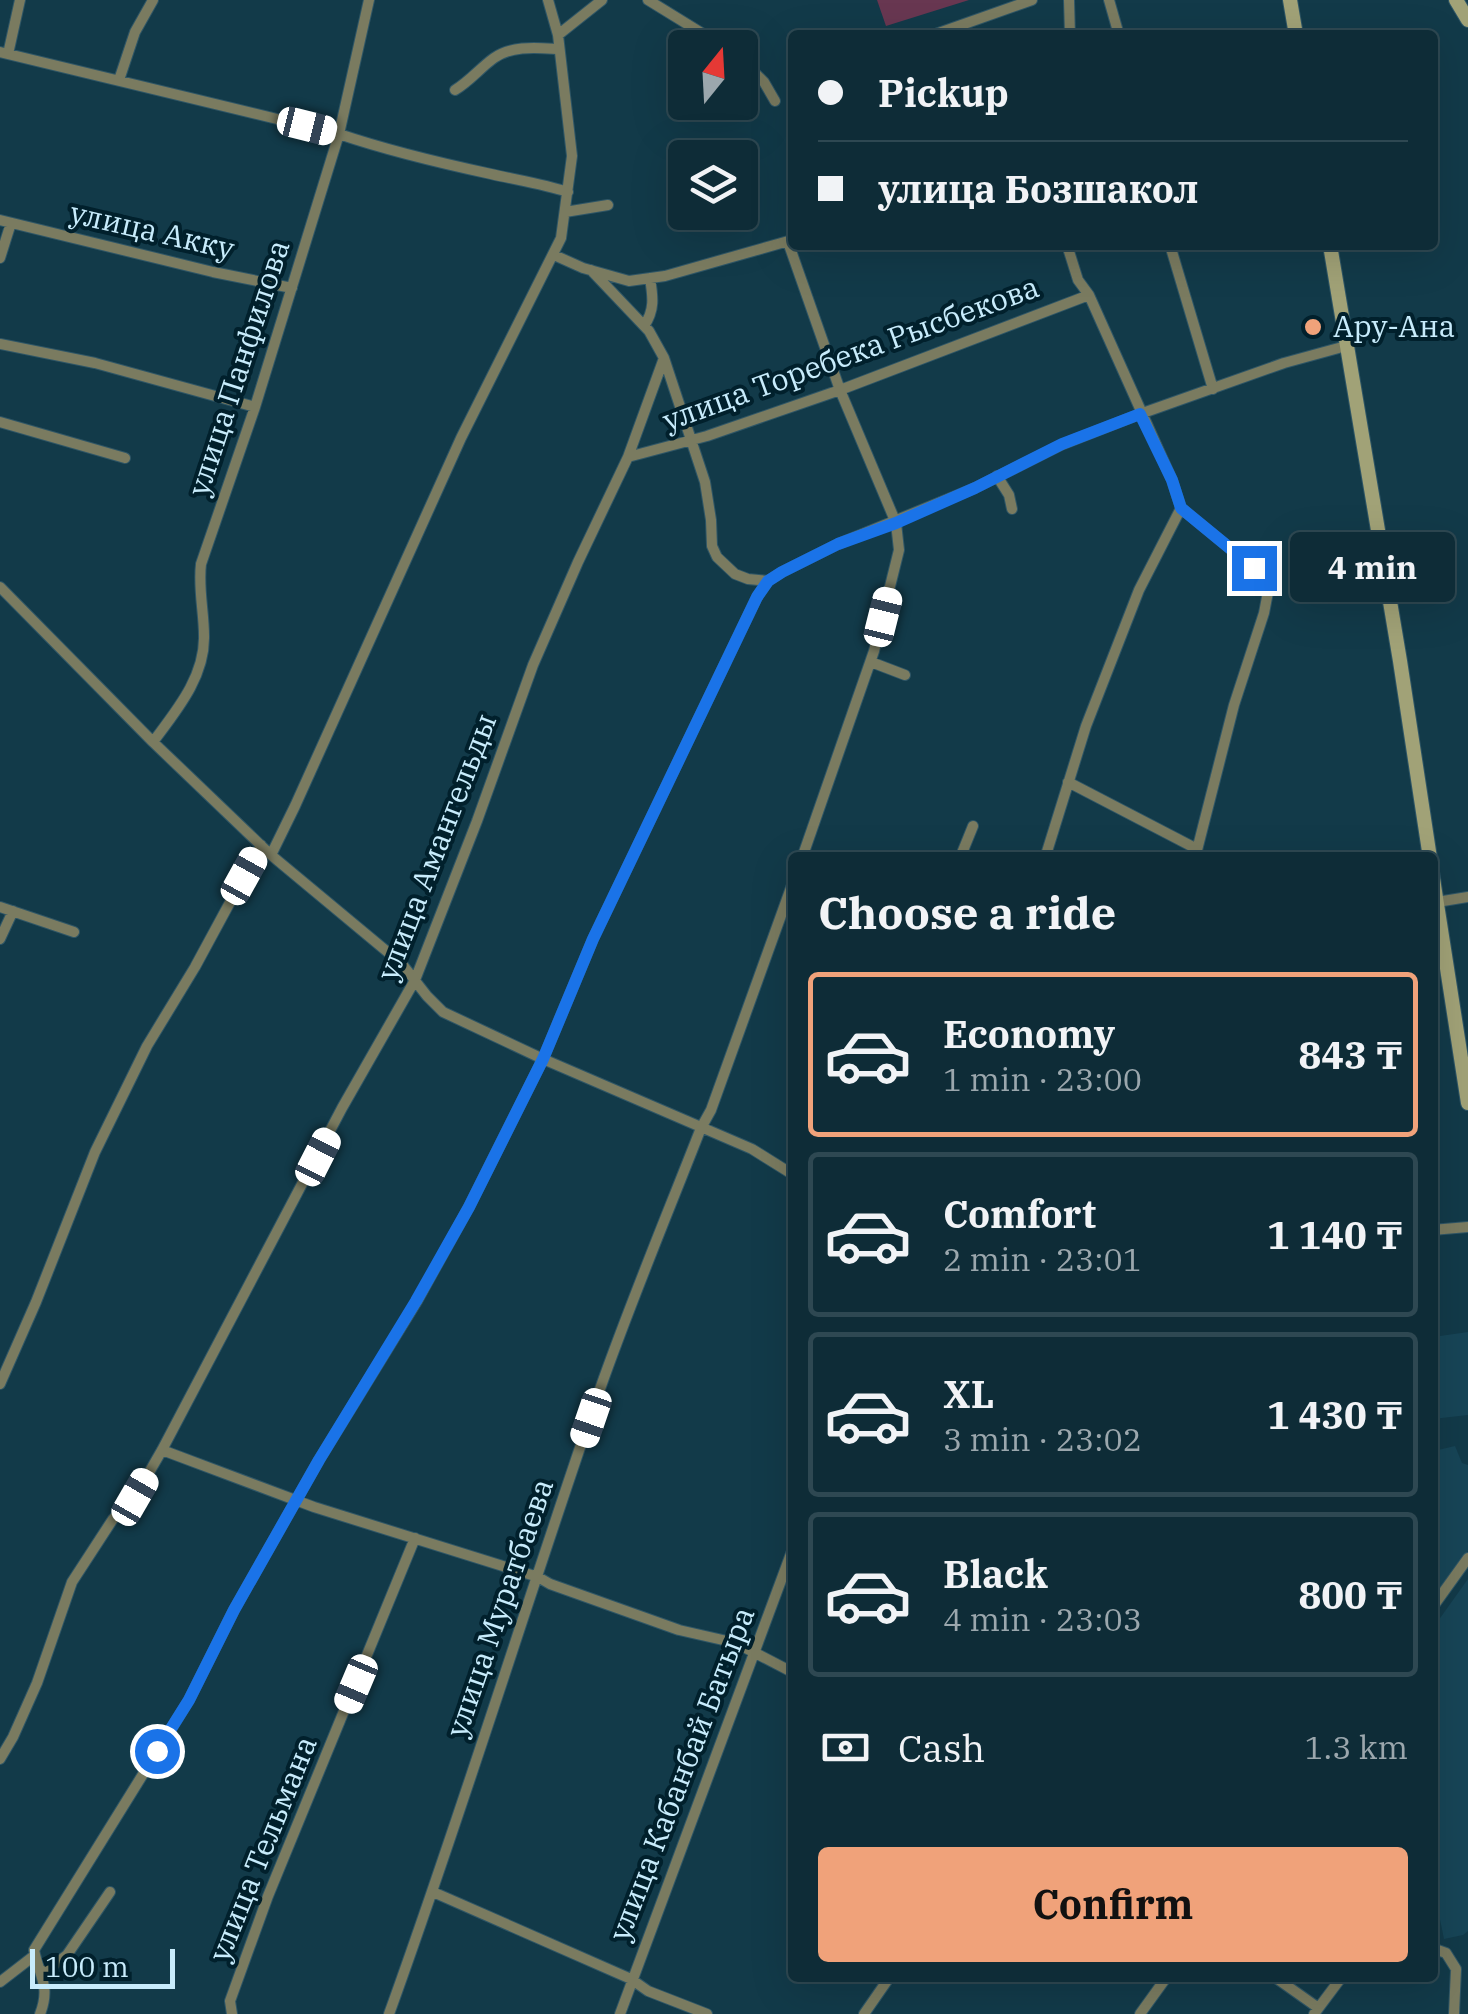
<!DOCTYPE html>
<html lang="en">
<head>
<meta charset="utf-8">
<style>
  body { margin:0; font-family:"IBM Plex Serif",serif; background:#1c3842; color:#f1f3f6; height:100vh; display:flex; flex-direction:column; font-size:38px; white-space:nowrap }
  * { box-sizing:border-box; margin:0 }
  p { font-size:32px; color:#9ba7ad }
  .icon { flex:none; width:55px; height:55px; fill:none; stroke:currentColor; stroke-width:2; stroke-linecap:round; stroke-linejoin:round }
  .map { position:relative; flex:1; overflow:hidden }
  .sheet { position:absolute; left:788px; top:852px; width:650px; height:1130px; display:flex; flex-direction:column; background:#0e2c37; border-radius:10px; box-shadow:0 10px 40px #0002,0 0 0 2px #2e4852 }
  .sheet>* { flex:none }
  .hud { position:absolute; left:788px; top:30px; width:650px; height:220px; border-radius:10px; box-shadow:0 10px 40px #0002,0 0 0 2px #2e4852; display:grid; align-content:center; height:220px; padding:0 30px; background:#0e2c37 }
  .needle { width:65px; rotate:18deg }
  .tools { position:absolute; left:668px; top:30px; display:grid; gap:20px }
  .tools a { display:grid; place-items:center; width:90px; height:90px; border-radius:10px; background:#0e2c37; box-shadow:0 10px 40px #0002,0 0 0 2px #2e4852; font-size:50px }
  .scale { position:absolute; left:30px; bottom:25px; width:145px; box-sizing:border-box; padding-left:10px; border:5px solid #c8ecfc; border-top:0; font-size:28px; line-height:35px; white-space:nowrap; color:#c8ecfc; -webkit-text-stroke:8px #01202c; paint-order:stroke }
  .end { position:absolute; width:45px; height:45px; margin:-22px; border:12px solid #1a73e8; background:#fff; box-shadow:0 0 0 5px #fff }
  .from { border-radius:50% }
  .bubble { position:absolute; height:70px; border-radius:10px; background:#0e2c37; box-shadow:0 10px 40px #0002,0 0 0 2px #2e4852; font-size:32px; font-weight:800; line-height:70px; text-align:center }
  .car { position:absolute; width:30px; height:60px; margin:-30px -15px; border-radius:12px; box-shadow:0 0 8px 2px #0007; background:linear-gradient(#fff 24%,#345 0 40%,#fff 0 76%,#345 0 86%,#fff 0) }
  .hud b { display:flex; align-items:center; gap:35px; height:95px; font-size:38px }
  .hud b+b { border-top:2px solid #2e4852 }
  .hud i { width:25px; height:25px; background:#f1f3f6 }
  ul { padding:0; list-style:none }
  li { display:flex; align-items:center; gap:30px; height:165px; margin:0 20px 15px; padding:0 10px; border:5px solid #2e4852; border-radius:10px }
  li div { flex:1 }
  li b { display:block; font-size:38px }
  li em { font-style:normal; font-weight:800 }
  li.current { border-color:#f0a27a }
  li>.icon { width:90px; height:90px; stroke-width:1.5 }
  h2 { padding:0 30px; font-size:45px; line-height:120px }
  .pay { display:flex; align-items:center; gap:25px; height:110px; padding:0 30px; font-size:38px }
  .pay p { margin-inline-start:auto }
  .cta { display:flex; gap:20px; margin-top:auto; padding:20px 30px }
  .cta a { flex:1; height:115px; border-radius:10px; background:#f0a27a; color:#111; font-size:40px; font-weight:800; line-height:115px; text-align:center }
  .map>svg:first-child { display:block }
</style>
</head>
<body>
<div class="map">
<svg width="1468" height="2014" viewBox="0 0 1468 2014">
  <rect width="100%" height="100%" fill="#123a49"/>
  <path fill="#174557" d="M 1468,1332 L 1468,1415 L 1433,1419 L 1433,1337 Z
    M 1432,1443 L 1438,1450 L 1455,1446 L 1462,1463 L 1468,1465 L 1468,1551 L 1433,1598 Z
    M 1468,1579 L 1468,1931 L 1463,1935 L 1444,1939 L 1432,1880 L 1433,1628 Z"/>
  <path fill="#683751" d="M 877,0 L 969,0 L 886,26 Z"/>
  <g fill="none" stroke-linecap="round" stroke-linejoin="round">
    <defs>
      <path id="street" d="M 648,0 L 726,48
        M 1069,0 L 1070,35
        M 1109,0 L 1119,35
        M 558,35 L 602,0
        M 933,35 L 1032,0
        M 0,52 L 339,134 C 389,151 440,163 491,174 C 517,180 543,184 568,192
        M 8,54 L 20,0
        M 740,58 L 764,82 L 775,101
        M 119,80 L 135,32 L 153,0
        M 455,90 C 470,81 480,68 494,58 C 512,45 538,48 559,49
        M 565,212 L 608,205
        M 0,220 L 213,272 L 292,288
        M 788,242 L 840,390 L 896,523 L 899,550 L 874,651 L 802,858
        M 1170,245 L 1213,389
        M 554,255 L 583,268 L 629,281 L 665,276 L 792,240
        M 0,258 L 11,223
        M 591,270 L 649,331 L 664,358 L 705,482 L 711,520 L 712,546 L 717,557 L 735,574 L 748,579 L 768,581
        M 644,326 C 655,310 653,297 650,278
        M 0,344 L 95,363 L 255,407
        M 0,422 L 125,458
        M 628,457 L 707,436 L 840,390 L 1089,295
        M 997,476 L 1009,495 L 1012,509
        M 1181,508 L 1254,568 L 1268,592 L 1264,613 L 1234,705 L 1195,858
        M 0,587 L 153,742 L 271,855 L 402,964 L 427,996 L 443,1012 L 543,1059 L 752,1149 L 792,1174
        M 871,662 L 905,675
        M 153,742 C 176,711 205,677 204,636 C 204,612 198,588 201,564 L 255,407 L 339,134 L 369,0
        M 1068,782 L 1197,849
        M 271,855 L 295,806 L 461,438 L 561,238 L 572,156 L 558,35 L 548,0
        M 960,858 L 973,826
        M 1045,858 L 1086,726 L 1139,590 L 1181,508 L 1172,480 L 1089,295 L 1078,280 L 1067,245
        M 1437,902 L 1468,897
        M 0,907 L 74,932
        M 0,939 L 13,911
        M 1432,1230 L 1468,1227
        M 0,1384 L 36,1302 L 95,1152 L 147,1046 L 195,967 L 261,845
        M 162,1450 L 314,1507 L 538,1577 L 550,1584 L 679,1630 L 736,1643 L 792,1672
        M 1432,1608 L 1468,1558
        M 0,1759 L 13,1737 L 37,1683 L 72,1582 L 113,1519 L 135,1497 L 162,1450 L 342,1108 L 415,980 L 477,821 L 533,665 L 578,562 L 628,457 L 664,358
        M 433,1892 L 631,1979 L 648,1991 L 707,2014
        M 1432,1948 L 1446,1953 L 1456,1969
        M 42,1974 L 67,1955 L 110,1892
        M 1276,1978 L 1317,2007
        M 0,1982 L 35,1955
        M 40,2014 C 51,1986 39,1976 34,1950 L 189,1700 L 234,1610 L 319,1460 L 417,1301 L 469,1207 L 543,1059 L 593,939 L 757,597 L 768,581 L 782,572 L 838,544 L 975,488 L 1061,445 L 1140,414 L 1284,363 L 1346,346
        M 232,2014 L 230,2001 L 268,1896 L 415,1538
        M 389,2014 C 464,1807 528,1597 600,1389 C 631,1301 667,1215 701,1128 L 711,1110 L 792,885
        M 620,2014 L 792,1551
        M 864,2014 L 889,1978
        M 1140,2014 L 1166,1978
        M 1314,2014 L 1341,1978
        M 1454,2014 L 1456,1969"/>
      <path id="secondary" d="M 1290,0 L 1296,35
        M 1456,0 L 1468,20
        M 1330,245 L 1400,661 L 1430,858
        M 1432,872 L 1468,1103"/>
    </defs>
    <use href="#street" stroke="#2f5666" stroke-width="12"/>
    <use href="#secondary" stroke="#2f5666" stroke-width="16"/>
    <use href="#street" stroke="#7a7b60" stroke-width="10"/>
    <use href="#secondary" stroke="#a1a277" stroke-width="14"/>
  </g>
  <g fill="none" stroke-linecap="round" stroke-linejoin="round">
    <path stroke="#1a73e8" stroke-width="12" d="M 157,1751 L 189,1700 L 234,1610 L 319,1460 L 416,1301 L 469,1207 L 543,1059 L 593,939 L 757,597 L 768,581 L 782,572 L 838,544 L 896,523 L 975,488 L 1062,444 L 1140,414 L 1172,480 L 1181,508 L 1254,568"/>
  </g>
  <circle fill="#f0a27a" stroke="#01202c" stroke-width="4" cx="1313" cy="327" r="10"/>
  <g text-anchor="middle" stroke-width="8" stroke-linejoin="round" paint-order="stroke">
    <g font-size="30" fill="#c8ecfc" stroke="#01202c">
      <text transform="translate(152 231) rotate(13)" y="10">улица Акку</text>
      <text transform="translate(851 354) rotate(-20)" y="10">улица Торебека Рысбекова</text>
      <text transform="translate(239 368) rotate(-72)" y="10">улица Панфилова</text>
      <text transform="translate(437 847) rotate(-69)" y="10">улица Амангельды</text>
      <text transform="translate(500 1608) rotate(-71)" y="10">улица Муратбаева</text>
      <text transform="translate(682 1774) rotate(-69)" y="10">улица Кабанбай Батыра</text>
      <text transform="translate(263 1849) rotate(-68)" y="10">улица Тельмана</text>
    </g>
    <g font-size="30" fill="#c8ecfc" stroke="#01202c" text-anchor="start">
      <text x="1333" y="337">Ару-Ана</text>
    </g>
  </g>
</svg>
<div class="tools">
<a><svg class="needle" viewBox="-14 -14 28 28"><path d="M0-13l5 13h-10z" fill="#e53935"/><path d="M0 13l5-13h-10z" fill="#9ba7ad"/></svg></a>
<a><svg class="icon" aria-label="layers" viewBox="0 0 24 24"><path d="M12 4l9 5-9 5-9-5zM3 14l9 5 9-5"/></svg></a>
</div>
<div class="scale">100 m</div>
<i class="end from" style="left:157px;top:1751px"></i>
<i class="end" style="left:1254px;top:568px"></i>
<div class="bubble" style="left:1290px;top:532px;width:165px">4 min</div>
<i class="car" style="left:307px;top:126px;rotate:104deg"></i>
<i class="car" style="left:883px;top:617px;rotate:14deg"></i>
<i class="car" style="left:244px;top:876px;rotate:29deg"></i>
<i class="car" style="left:318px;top:1157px;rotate:27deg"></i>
<i class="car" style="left:591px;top:1418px;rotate:199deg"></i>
<i class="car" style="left:135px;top:1497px;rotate:30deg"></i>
<i class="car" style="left:356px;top:1684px;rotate:203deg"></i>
<div class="hud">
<b><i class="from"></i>Pickup</b>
<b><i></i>улица Бозшакол</b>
</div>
<section class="sheet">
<h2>Choose a ride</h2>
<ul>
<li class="current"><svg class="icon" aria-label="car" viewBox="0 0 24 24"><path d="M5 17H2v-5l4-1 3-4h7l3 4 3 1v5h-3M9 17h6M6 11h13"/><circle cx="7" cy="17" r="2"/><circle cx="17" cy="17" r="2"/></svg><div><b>Economy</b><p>1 min · 23:00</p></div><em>843 ₸</em></li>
<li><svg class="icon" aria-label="car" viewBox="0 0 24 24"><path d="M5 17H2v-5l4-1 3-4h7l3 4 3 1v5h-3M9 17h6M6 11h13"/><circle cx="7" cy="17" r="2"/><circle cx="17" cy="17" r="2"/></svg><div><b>Comfort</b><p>2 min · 23:01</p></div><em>1 140 ₸</em></li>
<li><svg class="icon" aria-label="car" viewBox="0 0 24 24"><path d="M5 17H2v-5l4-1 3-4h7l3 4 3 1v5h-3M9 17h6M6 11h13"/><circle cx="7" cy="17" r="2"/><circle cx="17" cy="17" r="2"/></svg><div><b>XL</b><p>3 min · 23:02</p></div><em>1 430 ₸</em></li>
<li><svg class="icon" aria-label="car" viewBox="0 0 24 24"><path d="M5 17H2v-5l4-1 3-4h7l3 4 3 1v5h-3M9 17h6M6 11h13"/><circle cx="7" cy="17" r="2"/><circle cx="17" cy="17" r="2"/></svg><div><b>Black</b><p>4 min · 23:03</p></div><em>800 ₸</em></li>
</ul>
<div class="pay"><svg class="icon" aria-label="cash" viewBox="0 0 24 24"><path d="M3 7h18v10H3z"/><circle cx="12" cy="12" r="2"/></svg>Cash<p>1.3 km</p></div>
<div class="cta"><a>Confirm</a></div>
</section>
</div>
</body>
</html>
